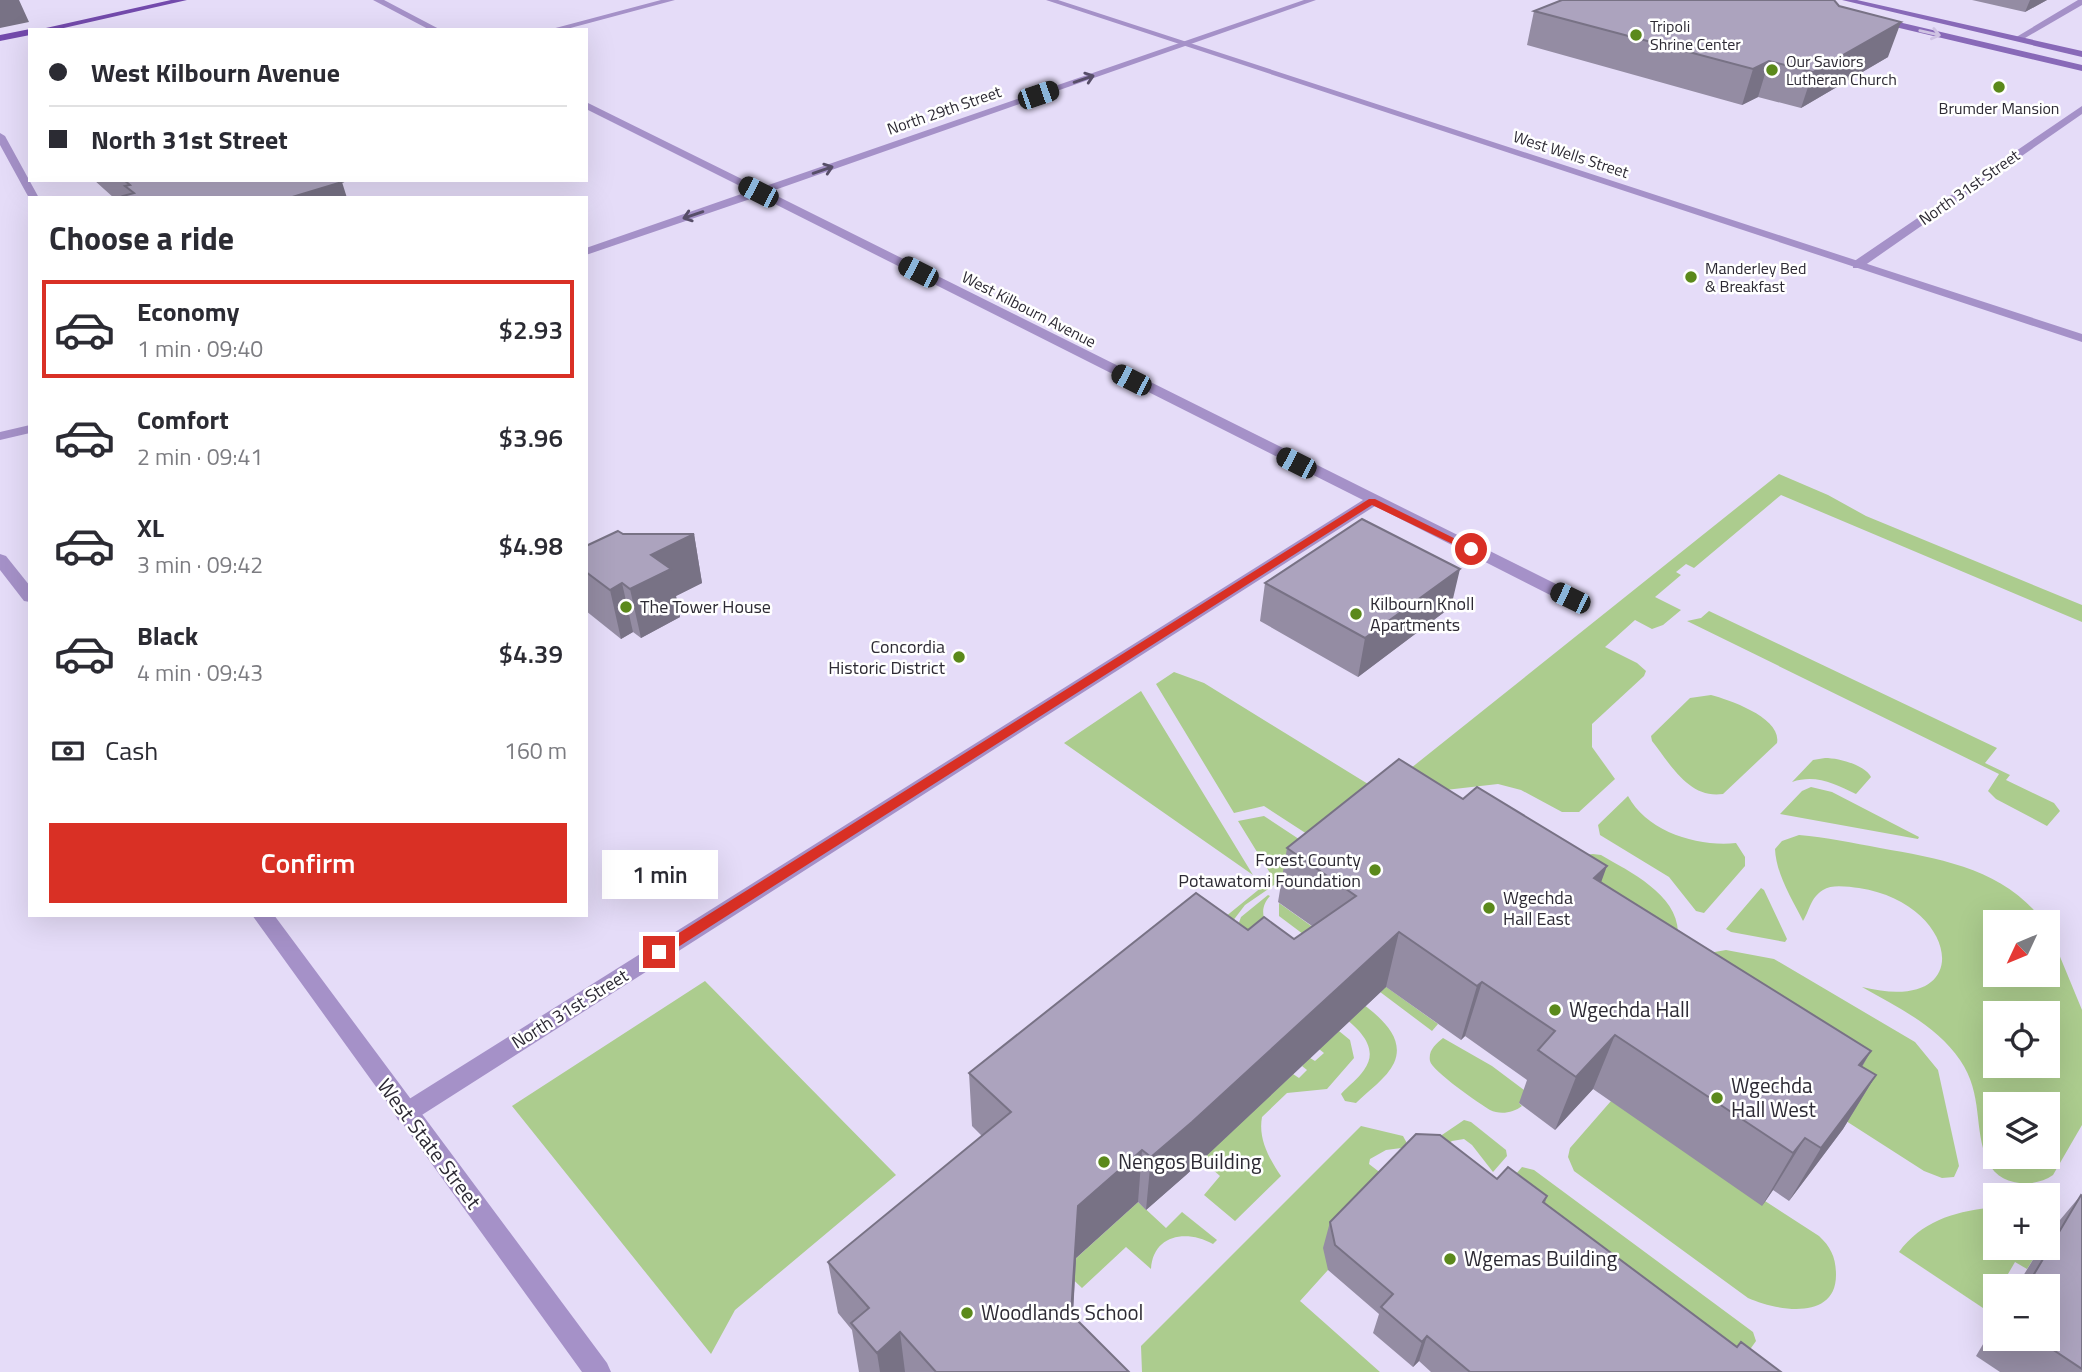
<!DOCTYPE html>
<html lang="en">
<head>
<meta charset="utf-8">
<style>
  body { margin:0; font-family:"Titillium Web",sans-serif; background:#f7f7f7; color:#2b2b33; height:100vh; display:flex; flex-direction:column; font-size:26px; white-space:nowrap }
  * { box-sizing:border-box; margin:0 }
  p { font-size:23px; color:#7c7c81 }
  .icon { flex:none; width:38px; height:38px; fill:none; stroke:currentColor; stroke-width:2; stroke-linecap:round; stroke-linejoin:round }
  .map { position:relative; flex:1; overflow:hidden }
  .sheet { position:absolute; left:28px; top:196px; width:560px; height:721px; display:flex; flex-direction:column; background:#fff; border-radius:0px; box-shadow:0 7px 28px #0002 }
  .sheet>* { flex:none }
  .top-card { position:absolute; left:28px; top:28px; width:560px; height:154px; border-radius:0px; box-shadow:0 7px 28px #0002; display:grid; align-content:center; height:154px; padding:0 21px; background:#fff }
  .needle { width:46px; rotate:226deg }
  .fabs { position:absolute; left:1983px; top:910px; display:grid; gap:14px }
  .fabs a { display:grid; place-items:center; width:77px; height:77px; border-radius:0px; background:#fff; box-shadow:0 7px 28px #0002; font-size:35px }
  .end { position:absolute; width:32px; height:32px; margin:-16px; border:9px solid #d93025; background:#fff; box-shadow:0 0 0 4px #fff }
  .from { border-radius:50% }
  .bubble { position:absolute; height:49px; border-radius:0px; background:#fff; box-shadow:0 7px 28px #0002; font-size:23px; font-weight:600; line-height:49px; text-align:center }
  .car { position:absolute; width:21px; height:42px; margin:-21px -10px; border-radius:9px; box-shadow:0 0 5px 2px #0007; background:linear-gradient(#222 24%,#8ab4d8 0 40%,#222 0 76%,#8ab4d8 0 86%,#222 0) }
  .top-card b { display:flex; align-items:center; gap:24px; height:66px; font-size:26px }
  .top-card b+b { border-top:2px solid #e1e1e2 }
  .top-card i { width:18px; height:18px; background:#2b2b33 }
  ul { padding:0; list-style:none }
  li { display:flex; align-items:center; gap:21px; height:98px; margin:0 14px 10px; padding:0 7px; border:4px solid transparent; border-radius:0px }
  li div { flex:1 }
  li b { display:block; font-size:26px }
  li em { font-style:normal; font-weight:600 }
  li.on { border-color:#d93025 }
  li>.icon { width:63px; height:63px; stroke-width:1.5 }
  h2 { padding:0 21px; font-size:32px; line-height:84px }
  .pay { display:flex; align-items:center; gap:18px; height:77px; padding:0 21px; font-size:26px }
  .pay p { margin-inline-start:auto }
  .action { display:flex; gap:14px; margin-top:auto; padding:14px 21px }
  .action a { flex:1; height:80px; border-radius:0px; background:#d93025; color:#fff; font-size:28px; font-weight:600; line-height:80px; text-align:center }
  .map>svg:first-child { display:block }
</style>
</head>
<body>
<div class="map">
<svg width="2082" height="1372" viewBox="0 0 2082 1372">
  <rect width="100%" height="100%" fill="#e5dcf8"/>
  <path fill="#accc8e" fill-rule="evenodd" d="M 1779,474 L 1828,495 L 1866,516 L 2082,605 L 2082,622 L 1781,495 L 1694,568 L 1686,564 L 1676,572 L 1681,575 L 1655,597 L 1681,610 L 1663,625 L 1652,629 L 1635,620 L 1605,647 L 1637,663 L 1646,671 L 1644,676 L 1592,724 L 1592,747 L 1615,779 L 1579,812 L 1562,812 L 1521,790 L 1498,784 L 1384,797 L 1324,845 L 1264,806 L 1234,813 L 1156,684 L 1174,672 L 1204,683 L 1381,792 Z
    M 1709,611 L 1997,748 L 1985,763 L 2010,775 L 2006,780 L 2054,803 L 2060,811 L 2047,826 L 1996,799 L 1988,791 L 1999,774 L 1687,621 L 1701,618 Z
    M 1141,691 L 1253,875 L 1064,743 Z
    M 1711,695 C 1730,700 1782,718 1777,743 L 1723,794 C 1689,799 1671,765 1652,741 L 1651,736 L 1690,698 Z
    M 1825,758 C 1839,758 1865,765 1871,777 L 1856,794 C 1835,784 1816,774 1792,782 L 1813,760 Z
    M 1811,787 L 1832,792 L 1919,837 L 1918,839 L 1780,814 L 1802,791 Z
    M 1628,796 C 1647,832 1698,847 1736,843 L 1745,857 L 1745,866 L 1704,913 L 1696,911 L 1669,877 L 1600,835 L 1598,825 Z
    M 1264,816 L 1317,851 L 1283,873 L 1280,881 L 1245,905 L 1229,926 L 1237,928 L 1241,917 L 1268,895 L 1270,896 C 1257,910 1265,924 1274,938 L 1214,926 L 1273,878 L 1238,821 Z
    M 1799,835 C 1826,837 1853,843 1880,848 C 1942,859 2004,869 2044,922 L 1995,922 L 1995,975 L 2048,975 L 2048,927 L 2049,930 L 2082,1010 L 2082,1125 L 2053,1175 C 2033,1189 1999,1186 1988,1162 C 1973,1129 1984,1095 1960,1060 C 1936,1025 1897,1007 1862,987 C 1979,1016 1959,903 1859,888 C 1848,887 1832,884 1823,890 C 1810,898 1810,910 1803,921 C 1792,899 1776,874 1775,849 L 1782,841 ZM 1995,1013 L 2048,1013 L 2048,1066 L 1995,1066 ZM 1995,1104 L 2048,1104 L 2048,1157 L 1995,1157 Z
    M 1593,854 L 1601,855 C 1630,872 1677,894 1678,932 L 1552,884 L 1583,855 Z
    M 1761,888 L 1764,890 L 1787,939 L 1785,942 L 1731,932 L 1726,929 Z
    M 1279,903 L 1345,950 L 1340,954 L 1438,1024 L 1432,1031 L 1279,916 Z
    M 1726,950 L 1774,959 L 1915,1042 L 1938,1070 L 1959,1166 L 1954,1177 L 1942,1178 L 1924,1171 L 1832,1112 L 1709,953 Z
    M 705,981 L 896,1175 L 735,1310 L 711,1354 L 512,1106 Z
    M 1333,983 C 1355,1000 1410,1028 1394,1063 C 1387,1078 1368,1091 1356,1103 L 1345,1101 L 1341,1094 C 1348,1086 1358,1079 1364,1070 C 1387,1039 1335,1012 1315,997 Z
    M 1339,1031 L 1350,1040 L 1354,1058 L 1327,1089 L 1287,1093 L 1262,1117 C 1258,1139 1269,1158 1281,1176 L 1235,1221 L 1204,1195 L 1220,1176 L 1201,1159 L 1293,1074 L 1299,1078 L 1307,1070 L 1302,1066 L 1310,1058 L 1315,1061 L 1324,1053 L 1319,1049 Z
    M 1443,1038 L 1492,1066 L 1528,1093 L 1519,1103 L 1522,1106 C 1513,1113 1500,1115 1490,1110 C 1480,1104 1432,1071 1430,1061 C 1428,1050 1436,1044 1443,1038 Z
    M 1611,1101 L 1819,1236 C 1831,1247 1836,1258 1836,1275 C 1836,1321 1777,1311 1748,1298 L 1574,1171 L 1568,1157 L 1570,1148 Z
    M 1464,1120 L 1471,1122 L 1506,1150 L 1507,1156 L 1493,1172 L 1472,1145 L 1464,1139 L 1452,1141 L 1436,1151 L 1436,1139 Z
    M 1361,1126 L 1403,1136 L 1409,1147 L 1386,1150 L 1370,1159 L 1369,1164 L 1382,1174 L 1328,1270 L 1300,1301 L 1380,1372 L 1142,1372 L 1141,1346 Z
    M 1522,1167 L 1534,1170 L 1753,1332 L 1756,1341 L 1734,1372 L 1509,1182 Z
    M 1138,1202 L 1166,1228 L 1182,1212 L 1217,1240 L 1213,1244 C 1186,1229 1153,1235 1151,1269 L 1126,1247 L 1082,1288 L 1063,1270 Z
    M 1988,1208 L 1995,1208 L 1995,1248 L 2040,1248 L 2027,1269 L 2015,1262 L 2008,1274 L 2020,1281 L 2017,1286 L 1995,1286 L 1995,1316 L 1899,1252 C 1921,1222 1953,1212 1988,1208 Z"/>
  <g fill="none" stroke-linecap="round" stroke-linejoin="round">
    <path fill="#a591c8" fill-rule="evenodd" d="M 373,0 L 384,0 L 441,30 L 430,30 Z
      M 661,0 L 675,0 L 563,30 L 548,30 Z
      M 1304,0 L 1316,0 L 769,192 L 1576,594 L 1578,598 L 1576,602 L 1564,602 L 1375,506 L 414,1120 L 406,1123 L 398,1120 L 394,1113 L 398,1106 L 1363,500 L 759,196 L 586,255 L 586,248 L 750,191 L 586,109 L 586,102 L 760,188 Z
      M 2078,0 L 2082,0 L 2082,5 L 2020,41 L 2013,39 Z
      M 2082,106 L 2082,114 L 1861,268 L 1853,268 L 1853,262 Z
      M 0,133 L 5,136 L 39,198 L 29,198 L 0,145 Z
      M 30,425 L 30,433 L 0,440 L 0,432 Z"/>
    <path fill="#a591c8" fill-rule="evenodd" d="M 1046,0 L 1058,0 L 2082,334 L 2082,342 Z
      M 0,554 L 6,556 L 30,586 L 30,602 L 24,601 L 0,570 Z
      M 252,915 L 274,915 L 607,1363 L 611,1372 L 582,1372 Z"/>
    <path fill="#8869b8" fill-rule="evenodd" d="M 1842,0 L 1857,0 L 2082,51 L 2082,57 Z
      M 1877,17 L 2082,65 L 2082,71 L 1874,22 Z"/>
    <path fill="#734aac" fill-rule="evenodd" d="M 171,0 L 187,0 L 55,30 L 37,30 Z
      M 30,29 L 30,35 L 0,41 L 0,35 Z"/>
  </g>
  <path fill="#948ca3" d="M 1972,0 L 2047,0 L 2025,12 Z
    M 1534,11 L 1888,57 L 1801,108 L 1758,97 L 1742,105 L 1527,45 Z
    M 94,180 L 339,180 L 347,198 L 114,198 Z
    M 623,534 L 694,534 L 702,583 L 676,596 L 680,617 L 641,638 L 633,632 L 621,639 L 586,611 L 586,546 Z
    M 1265,583 L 1451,607 L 1358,677 L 1260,621 Z
    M 1287,848 L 1601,883 L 1871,1051 L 1862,1067 L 1876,1075 L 1843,1129 L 1789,1201 L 1773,1190 L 1762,1206 L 1593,1089 L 1555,1130 L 1519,1103 L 1527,1080 L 1465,1036 L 1461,1040 L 1386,987 L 1186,1175 L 1146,1210 L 1138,1202 L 1076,1258 L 1073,1316 L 1129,1372 L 859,1372 L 852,1330 L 838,1313 L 828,1262 L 982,1136 L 972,1126 L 969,1073 L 1248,930 L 1294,939 L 1312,926 L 1278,902 Z
    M 1497,1179 L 1547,1196 L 1545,1203 L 1737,1347 L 1781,1372 L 1431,1372 L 1419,1361 L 1413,1367 L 1373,1333 L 1379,1314 L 1328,1270 L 1323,1248 L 1330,1222 Z
    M 2081,1195 L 2082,1196 L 2082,1372 L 2000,1372 L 1976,1356 L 1995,1324 L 1995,1339 L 2048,1339 L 2048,1286 L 2017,1286 L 2040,1248 L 2048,1248 L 2048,1235 L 2049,1233 Z"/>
  <path fill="#787285" d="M 0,0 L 19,0 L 29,22 L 0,28 Z
    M 2030,0 L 2047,0 L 2025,12 Z
    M 1901,22 L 1888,57 L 1801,108 L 1813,72 Z
    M 1769,61 L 1758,97 L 1742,105 L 1753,69 Z
    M 342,182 L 347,198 L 289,198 Z
    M 694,534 L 702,583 L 676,596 L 680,617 L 641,638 L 630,589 L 651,555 Z
    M 1460,569 L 1451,607 L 1358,677 L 1365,638 Z
    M 622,583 L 633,632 L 621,639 L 610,590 Z
    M 1607,866 L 1587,921 L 1594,878 Z
    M 1399,932 L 1386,987 L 1186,1175 L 1146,1210 L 1151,1157 Z
    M 1482,982 L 1465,1036 L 1461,1040 L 1477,986 Z
    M 1615,1035 L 1593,1089 L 1555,1130 L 1576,1077 Z
    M 1871,1051 L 1839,1104 L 1859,1065 Z
    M 1876,1075 L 1843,1129 L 1789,1201 L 1821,1148 Z
    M 1805,1138 L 1773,1190 L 1762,1206 L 1793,1153 Z
    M 1142,1150 L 1138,1202 L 1076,1258 L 1070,1364 L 1071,1314 L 1078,1206 Z
    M 900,1332 L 905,1372 L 880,1372 L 877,1353 Z
    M 1427,1336 L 1419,1361 L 1413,1367 L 1422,1342 Z"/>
  <path fill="#aca3be" stroke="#787285" stroke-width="2" d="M 1562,0 L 1834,0 L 1839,6 L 1901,22 L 1813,72 L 1769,61 L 1753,69 L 1534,11 Z
    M 124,180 L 339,180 L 342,182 L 289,198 L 125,198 L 123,196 L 134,193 L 125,186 L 130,185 Z
    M 1362,519 L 1460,569 L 1365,638 L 1265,583 Z
    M 618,531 L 623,534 L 694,534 L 651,555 L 671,569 L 630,589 L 622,583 L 610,590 L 586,572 L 586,546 Z
    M 1399,759 L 1463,799 L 1477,787 L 1607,866 L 1594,878 L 1871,1051 L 1859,1065 L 1876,1075 L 1821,1148 L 1805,1138 L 1793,1153 L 1615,1035 L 1576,1077 L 1538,1050 L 1555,1031 L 1482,982 L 1477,986 L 1399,932 L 1192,1122 L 1151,1157 L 1142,1150 L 1078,1206 L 1071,1314 L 1129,1372 L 936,1372 L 900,1332 L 877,1353 L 851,1323 L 869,1308 L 828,1262 L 1011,1112 L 969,1073 L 1196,893 L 1248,930 L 1264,917 L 1294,939 L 1356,896 L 1287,848 Z
    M 1416,1134 L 1440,1135 L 1497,1179 L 1508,1167 L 1547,1196 L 1543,1202 L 1737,1347 L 1741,1342 L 1781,1372 L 1470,1372 L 1427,1336 L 1422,1342 L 1381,1307 L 1393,1294 L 1335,1245 L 1330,1222 Z
    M 2081,1195 L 2082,1196 L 2082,1369 L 2037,1339 L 2048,1339 L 2048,1286 L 2027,1286 Z"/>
  <defs><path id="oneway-shaft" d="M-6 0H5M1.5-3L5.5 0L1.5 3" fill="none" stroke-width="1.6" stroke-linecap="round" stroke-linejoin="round" transform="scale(1.75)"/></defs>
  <use stroke="#cfc3e3" href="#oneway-shaft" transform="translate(1930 33) rotate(13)"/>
  <g stroke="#574e68">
    <use href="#oneway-shaft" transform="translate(1084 79) rotate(-19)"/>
    <use href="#oneway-shaft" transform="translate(823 170) rotate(-19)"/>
    <use href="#oneway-shaft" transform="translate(693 215) rotate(161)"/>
  </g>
  <path fill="#d93025" d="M 1369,499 L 1375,499 L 1476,549 L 1467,551 L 1372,505 L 664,956 L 655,956 L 655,948 Z"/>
  <g fill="#5b891b" stroke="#fff" stroke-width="2.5">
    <circle cx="1636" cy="35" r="7"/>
    <circle cx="1772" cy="70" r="7"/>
    <circle cx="1999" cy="87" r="7"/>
    <circle cx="1691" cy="277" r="7"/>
    <circle cx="626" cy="607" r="7"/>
    <circle cx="1356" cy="614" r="7"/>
    <circle cx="959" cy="657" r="7"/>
    <circle cx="1375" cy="870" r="7"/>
    <circle cx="1489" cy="908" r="7"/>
    <circle cx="1555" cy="1010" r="7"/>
    <circle cx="1717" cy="1098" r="7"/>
    <circle cx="1104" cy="1162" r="7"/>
    <circle cx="1450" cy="1259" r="7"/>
    <circle cx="967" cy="1313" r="7"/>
  </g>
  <g text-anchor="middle" stroke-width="5" stroke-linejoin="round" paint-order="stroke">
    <g font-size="16" fill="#2d2a34" stroke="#fff" text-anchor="start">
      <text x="1650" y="32">Tripoli<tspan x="1650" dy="18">Shrine Center</tspan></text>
      <text x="1786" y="67">Our Saviors<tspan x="1786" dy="18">Lutheran Church</tspan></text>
      <text x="1999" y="114" text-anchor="middle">Brumder Mansion</text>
      <text x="1705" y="274">Manderley Bed<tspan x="1705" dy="18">&amp; Breakfast</tspan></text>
    </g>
    <g font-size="16" fill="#2d2a34" stroke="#fff">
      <text transform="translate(944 110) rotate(-19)" y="6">North 29th Street</text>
      <text transform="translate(1571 154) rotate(18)" y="6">West Wells Street</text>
      <text transform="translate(1969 187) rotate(-35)" y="6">North 31st Street</text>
      <text transform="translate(1029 309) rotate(27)" y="6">West Kilbourn Avenue</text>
    </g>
    <g font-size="18" fill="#2d2a34" stroke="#fff" text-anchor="start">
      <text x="1370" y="610">Kilbourn Knoll<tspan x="1370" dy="21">Apartments</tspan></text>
      <text x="640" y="613">The Tower House</text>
      <text x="945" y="653" text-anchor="end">Concordia<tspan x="945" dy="21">Historic District</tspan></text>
      <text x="1361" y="866" text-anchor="end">Forest County<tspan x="1361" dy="21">Potawatomi Foundation</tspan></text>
      <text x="1503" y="904">Wgechda<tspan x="1503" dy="21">Hall East</tspan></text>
    </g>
    <g font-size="18" fill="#2d2a34" stroke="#fff">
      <text transform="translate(570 1009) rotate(-32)" y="6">North 31st Street</text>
    </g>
    <g font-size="21" fill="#2d2a34" stroke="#fff" text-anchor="start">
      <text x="1569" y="1017">Wgechda Hall</text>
      <text x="1731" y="1093">Wgechda<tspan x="1731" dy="24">Hall West</tspan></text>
      <text x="1118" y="1169">Nengos Building</text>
      <text x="1464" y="1266">Wgemas Building</text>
      <text x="981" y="1320">Woodlands School</text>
    </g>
    <g font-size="21" fill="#2d2a34" stroke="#fff">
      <text transform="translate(429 1144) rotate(53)" y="7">West State Street</text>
    </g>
  </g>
</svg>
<div class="fabs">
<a><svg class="needle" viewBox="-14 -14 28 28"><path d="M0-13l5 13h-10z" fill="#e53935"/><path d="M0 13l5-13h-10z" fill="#7c7c81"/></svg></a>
<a><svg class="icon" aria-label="locate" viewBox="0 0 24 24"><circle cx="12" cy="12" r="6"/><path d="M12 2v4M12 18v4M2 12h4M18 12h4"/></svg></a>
<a><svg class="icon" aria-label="layers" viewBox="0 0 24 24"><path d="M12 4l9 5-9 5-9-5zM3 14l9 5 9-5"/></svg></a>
<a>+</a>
<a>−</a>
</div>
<i class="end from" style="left:1471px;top:549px"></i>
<i class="end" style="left:659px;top:952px"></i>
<div class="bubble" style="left:602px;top:850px;width:116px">1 min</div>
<i class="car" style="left:1038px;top:95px;rotate:71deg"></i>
<i class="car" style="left:758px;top:192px;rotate:297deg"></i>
<i class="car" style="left:918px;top:272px;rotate:297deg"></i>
<i class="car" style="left:1131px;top:380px;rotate:297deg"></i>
<i class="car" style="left:1296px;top:463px;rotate:297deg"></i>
<i class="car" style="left:1570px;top:598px;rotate:296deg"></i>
<div class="top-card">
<b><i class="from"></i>West Kilbourn Avenue</b>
<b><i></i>North 31st Street</b>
</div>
<section class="sheet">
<h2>Choose a ride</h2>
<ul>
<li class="on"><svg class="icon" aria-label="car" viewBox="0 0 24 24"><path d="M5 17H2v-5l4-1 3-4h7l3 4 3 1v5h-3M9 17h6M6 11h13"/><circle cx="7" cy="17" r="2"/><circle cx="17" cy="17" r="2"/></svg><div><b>Economy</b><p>1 min · 09:40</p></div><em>$2.93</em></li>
<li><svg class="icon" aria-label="car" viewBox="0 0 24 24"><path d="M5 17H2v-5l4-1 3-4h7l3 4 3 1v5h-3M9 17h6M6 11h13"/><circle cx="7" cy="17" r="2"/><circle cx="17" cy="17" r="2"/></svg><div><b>Comfort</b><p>2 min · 09:41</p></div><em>$3.96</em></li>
<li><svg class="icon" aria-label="car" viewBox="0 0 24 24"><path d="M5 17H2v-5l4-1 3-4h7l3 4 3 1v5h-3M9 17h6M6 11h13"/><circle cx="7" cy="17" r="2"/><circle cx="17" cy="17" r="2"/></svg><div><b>XL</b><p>3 min · 09:42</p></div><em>$4.98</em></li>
<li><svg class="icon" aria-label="car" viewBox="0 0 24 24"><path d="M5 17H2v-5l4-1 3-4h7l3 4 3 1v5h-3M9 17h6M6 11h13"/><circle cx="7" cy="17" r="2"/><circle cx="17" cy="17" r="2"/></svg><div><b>Black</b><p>4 min · 09:43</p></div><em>$4.39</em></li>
</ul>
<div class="pay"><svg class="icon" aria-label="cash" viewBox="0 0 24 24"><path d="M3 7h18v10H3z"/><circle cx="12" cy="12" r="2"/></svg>Cash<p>160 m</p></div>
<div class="action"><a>Confirm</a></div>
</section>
</div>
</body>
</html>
